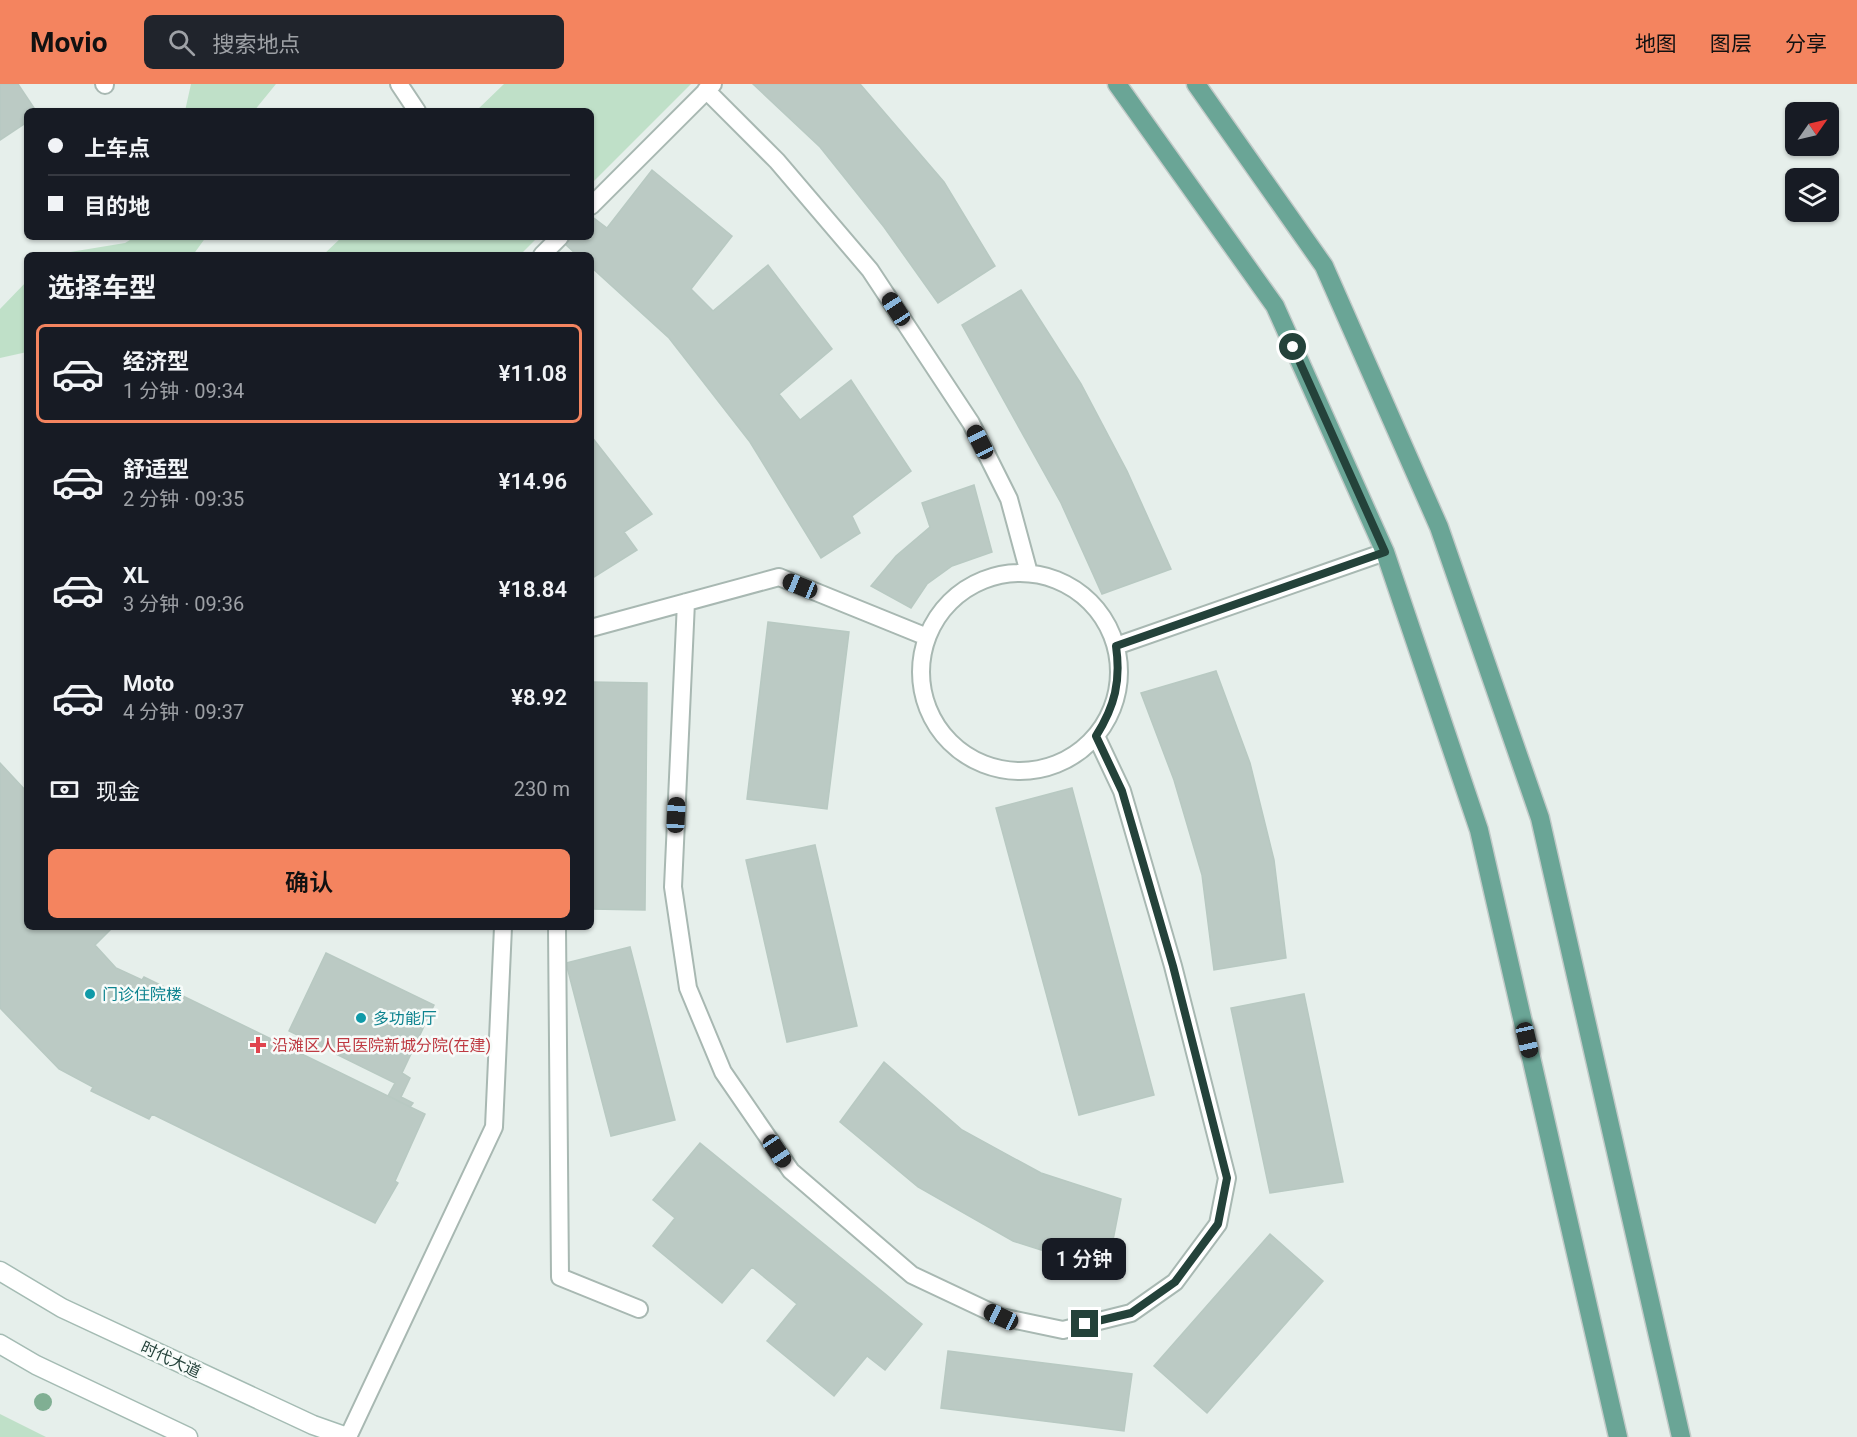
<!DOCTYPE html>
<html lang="zh">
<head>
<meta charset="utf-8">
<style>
  body { margin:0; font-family:Roboto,"Noto Sans SC",sans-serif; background:#20242c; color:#f1f3f6; height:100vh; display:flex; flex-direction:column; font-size:22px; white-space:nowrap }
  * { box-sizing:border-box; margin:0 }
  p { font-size:20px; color:#9ea1a6 }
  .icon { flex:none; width:33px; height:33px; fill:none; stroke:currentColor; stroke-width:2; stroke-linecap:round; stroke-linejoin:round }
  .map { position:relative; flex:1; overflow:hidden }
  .sheet { position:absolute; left:24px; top:168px; width:570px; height:678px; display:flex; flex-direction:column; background:#171b24; border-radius:9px; box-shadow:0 2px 4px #0004 }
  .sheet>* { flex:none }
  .guide { position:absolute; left:24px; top:24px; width:570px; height:132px; border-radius:9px; box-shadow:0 2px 4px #0004; display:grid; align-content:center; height:132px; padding:0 24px; background:#171b24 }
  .needle { width:39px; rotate:56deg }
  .controls { position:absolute; left:1785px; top:18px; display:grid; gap:12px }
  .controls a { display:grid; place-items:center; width:54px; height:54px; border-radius:9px; background:#171b24; box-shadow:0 2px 4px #0004; font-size:30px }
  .end { position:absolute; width:27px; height:27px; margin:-14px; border:8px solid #24423a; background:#fff; box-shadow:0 0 0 3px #fff }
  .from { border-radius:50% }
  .bubble { position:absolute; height:42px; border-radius:9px; background:#171b24; box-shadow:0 2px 4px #0004; font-size:20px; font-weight:600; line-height:42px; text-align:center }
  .car { position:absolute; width:18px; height:36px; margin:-18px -9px; border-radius:8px; box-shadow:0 0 4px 2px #0007; background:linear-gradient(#222 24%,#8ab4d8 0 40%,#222 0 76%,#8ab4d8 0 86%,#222 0) }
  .guide b { display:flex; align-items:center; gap:21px; height:57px; font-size:22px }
  .guide b+b { border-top:2px solid #363941 }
  .guide i { width:15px; height:15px; background:#f1f3f6 }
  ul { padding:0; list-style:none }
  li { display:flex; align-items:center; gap:18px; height:99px; margin:0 12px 9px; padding:0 12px; border:3px solid transparent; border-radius:9px }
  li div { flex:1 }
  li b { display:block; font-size:22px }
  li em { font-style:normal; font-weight:600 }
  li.current { border-color:#f4845f }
  li>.icon { width:54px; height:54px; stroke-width:1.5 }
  h2 { padding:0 24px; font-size:27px; line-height:72px }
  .pay { display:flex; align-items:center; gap:15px; height:66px; padding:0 24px; font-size:22px }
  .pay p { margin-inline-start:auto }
  .action { display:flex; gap:12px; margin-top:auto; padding:12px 24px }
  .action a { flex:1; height:69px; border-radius:9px; background:#f4845f; color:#111; font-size:24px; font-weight:600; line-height:69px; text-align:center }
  header { display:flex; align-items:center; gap:36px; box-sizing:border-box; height:84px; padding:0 30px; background:#f4845f; color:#111 }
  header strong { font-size:28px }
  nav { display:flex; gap:33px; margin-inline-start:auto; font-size:21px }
  .search { width:420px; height:54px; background:#20242c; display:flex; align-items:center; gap:15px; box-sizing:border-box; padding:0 21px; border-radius:9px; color:#9ea1a6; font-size:22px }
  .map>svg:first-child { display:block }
</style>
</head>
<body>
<header>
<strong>Movio</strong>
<div class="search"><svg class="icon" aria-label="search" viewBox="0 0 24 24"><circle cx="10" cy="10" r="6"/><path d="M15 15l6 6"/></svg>搜索地点</div>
<nav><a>地图</a><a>图层</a><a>分享</a></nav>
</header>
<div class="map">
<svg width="1857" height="1353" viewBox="0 0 1857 1353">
  <rect width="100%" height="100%" fill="#e6efeb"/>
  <path fill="#bfe0c8" d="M 191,0 L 276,0 L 254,27 L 185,27 Z
    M 504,0 L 691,0 L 591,100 L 591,27 L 476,27 Z
    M 135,153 L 206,153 L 193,171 L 52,171 L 125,159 Z
    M 342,153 L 538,153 L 520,171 L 323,171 Z
    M 27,197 L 27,268 L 0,274 L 0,225 Z
    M 0,1330 L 46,1353 L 0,1353 Z"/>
  <path fill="#bbcac4" stroke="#b8c9c2" stroke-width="1.5" d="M 0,0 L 18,0 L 36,27 L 27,27 L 27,38 L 0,56 Z
    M 753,0 L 860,0 L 944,98 L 995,182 L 938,219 L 884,143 L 820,63 Z
    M 652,86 L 732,152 L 691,205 L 713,227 L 768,181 L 832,265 L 779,310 L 800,336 L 851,296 L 911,387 L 852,432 L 860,449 L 821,474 L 750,358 L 669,254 L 591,183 L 591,171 L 577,171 L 565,160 L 571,153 L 591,153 L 591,132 L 607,144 Z
    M 1021,206 L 1081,300 L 1127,387 L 1171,485 L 1102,510 L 1061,419 L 962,241 Z
    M 591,352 L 652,430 L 624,448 L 637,466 L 591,495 Z
    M 974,401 L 992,468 L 952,482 L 927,500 L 911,524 L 871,502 L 896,472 L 930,443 L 922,419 Z
    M 768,538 L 849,548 L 827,725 L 747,715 Z
    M 1216,587 L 1250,679 L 1274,776 L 1286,874 L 1214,886 L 1202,791 L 1174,696 L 1141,609 Z
    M 591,598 L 647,599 L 645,826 L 591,825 Z
    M 0,679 L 27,708 L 27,843 L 113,843 L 95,861 L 116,884 L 142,896 L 144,893 L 425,1030 L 395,1097 L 398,1099 L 375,1139 L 152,1030 L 149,1035 L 91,1007 L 93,1003 L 59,985 L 0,924 Z
    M 1072,704 L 1154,1011 L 1079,1031 L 996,724 Z
    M 815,761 L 857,942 L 787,958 L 746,776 Z
    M 630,863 L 675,1036 L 611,1052 L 566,879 Z
    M 326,869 L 434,921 L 402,989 L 410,994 L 401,1013 L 413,1019 L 410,1023 L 388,1012 L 395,999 L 289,947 Z
    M 1304,910 L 1343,1098 L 1270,1109 L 1231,924 Z
    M 884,978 L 962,1046 L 1041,1089 L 1121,1115 L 1107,1187 L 1013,1157 L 918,1103 L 840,1038 Z
    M 700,1059 L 922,1240 L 885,1286 L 867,1272 L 834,1312 L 767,1257 L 797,1220 L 752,1183 L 722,1219 L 653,1162 L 675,1134 L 653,1116 Z
    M 1270,1150 L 1323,1197 L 1207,1329 L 1154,1282 Z
    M 948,1267 L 1132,1290 L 1124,1347 L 941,1324 Z"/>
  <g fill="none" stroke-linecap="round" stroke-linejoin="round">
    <defs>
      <path id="lane" d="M 104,0 L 105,1
        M 399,0 L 417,27
        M 706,6 L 777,77 L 870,186 L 971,339 L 1009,415 L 1029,489
        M 591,122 L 713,0
        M 542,171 L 560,153
        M921 588a99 99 0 1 1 198 0a99 99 0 1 1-198 0Z
        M 686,518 L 673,803 L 688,904 L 723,988 L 791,1087 L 912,1191 L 1001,1233 L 1063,1246 L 1131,1229 L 1175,1198 L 1218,1140 L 1227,1094 L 1173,882 L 1122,707 L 1096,652
        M 591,544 L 779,493 L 927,553
        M 1116,562 L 1385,468
        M 557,843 L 560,1193 L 639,1225
        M 348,1353 L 494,1043 L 503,843"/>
      <path id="secondary" d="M 0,1187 L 62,1224 L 313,1341 L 347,1353
        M 0,1260 L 36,1281 L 188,1353"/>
      <path id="primary" d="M 1117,0 L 1275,222 L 1385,468 L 1479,746 L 1618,1353
        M 1196,0 L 1324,182 L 1439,443 L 1540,734 L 1681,1353"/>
    </defs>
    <use href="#lane" stroke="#a8b8b2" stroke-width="20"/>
    <use href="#secondary" stroke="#a4bbb3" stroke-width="21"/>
    <use href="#primary" stroke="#c2cac8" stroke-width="21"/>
    <use href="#lane" stroke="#fff" stroke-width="16"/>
    <use href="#secondary" stroke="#fff" stroke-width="18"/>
    <use href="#primary" stroke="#6aa596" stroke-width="18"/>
  </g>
  <circle fill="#80af93" cx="43" cy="1318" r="9"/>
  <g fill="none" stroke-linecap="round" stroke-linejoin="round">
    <path stroke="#24423a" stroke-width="8" d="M 1085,1240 L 1131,1229 L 1175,1198 L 1218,1140 L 1227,1094 L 1173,882 L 1122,707 L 1096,652 C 1115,622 1121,597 1116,562 L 1385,468 L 1293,263"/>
  </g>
  <g fill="#0f9aa8" stroke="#f7fbf9" stroke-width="2">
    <circle cx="90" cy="910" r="6"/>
    <circle cx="361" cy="934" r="6"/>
  </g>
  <path fill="#e0444e" stroke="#f7fbf9" stroke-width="2" d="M255 952h6v6h6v6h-6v6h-6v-6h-6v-6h6z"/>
  <g text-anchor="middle" stroke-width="5" stroke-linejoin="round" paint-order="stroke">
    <g font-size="16" fill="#0d838f" stroke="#f7fbf9" text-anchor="start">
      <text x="102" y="916">门诊住院楼</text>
      <text x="373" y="940">多功能厅</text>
    </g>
    <g font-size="16" fill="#be3a42" stroke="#f7fbf9" text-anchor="start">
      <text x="272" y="967">沿滩区人民医院新城分院(在建)</text>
    </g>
    <g font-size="16" fill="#24423a" stroke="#f7fbf9">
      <text transform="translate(171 1275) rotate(25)" y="6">时代大道</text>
    </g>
  </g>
</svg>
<div class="controls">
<a><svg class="needle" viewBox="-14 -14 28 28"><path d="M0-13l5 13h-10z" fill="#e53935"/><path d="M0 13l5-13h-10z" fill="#9ea1a6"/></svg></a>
<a><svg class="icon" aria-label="layers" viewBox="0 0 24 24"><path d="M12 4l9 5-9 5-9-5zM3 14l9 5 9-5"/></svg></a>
</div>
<i class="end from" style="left:1293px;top:263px"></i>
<i class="end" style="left:1085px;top:1240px"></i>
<div class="bubble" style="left:1042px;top:1154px;width:84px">1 分钟</div>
<i class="car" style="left:896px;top:225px;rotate:327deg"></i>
<i class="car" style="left:980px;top:358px;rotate:333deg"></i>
<i class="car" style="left:800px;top:502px;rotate:292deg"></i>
<i class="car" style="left:676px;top:731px;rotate:3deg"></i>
<i class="car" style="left:1527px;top:956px;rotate:167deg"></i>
<i class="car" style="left:777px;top:1067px;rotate:146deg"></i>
<i class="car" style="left:1001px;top:1233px;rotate:295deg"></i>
<div class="guide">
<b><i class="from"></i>上车点</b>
<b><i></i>目的地</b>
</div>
<section class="sheet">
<h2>选择车型</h2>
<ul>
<li class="current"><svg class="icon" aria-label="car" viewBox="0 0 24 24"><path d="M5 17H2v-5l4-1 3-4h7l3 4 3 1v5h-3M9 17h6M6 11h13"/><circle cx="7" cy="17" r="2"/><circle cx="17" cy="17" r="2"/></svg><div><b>经济型</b><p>1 分钟 · 09:34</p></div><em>¥11.08</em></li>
<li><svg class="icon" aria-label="car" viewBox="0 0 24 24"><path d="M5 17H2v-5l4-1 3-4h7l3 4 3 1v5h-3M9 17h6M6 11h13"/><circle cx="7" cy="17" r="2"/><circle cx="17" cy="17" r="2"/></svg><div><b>舒适型</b><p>2 分钟 · 09:35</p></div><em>¥14.96</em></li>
<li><svg class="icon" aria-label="car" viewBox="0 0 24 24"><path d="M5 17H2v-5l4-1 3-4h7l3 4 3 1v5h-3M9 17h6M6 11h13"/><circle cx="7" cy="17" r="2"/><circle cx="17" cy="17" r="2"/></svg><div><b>XL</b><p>3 分钟 · 09:36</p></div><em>¥18.84</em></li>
<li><svg class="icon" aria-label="car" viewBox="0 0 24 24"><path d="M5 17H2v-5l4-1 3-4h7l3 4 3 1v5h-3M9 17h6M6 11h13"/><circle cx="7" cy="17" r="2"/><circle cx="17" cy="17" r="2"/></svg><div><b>Moto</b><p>4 分钟 · 09:37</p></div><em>¥8.92</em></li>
</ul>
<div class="pay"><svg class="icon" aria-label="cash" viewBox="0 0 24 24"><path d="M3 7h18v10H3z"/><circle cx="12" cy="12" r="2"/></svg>现金<p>230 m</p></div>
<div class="action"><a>确认</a></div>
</section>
</div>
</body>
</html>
